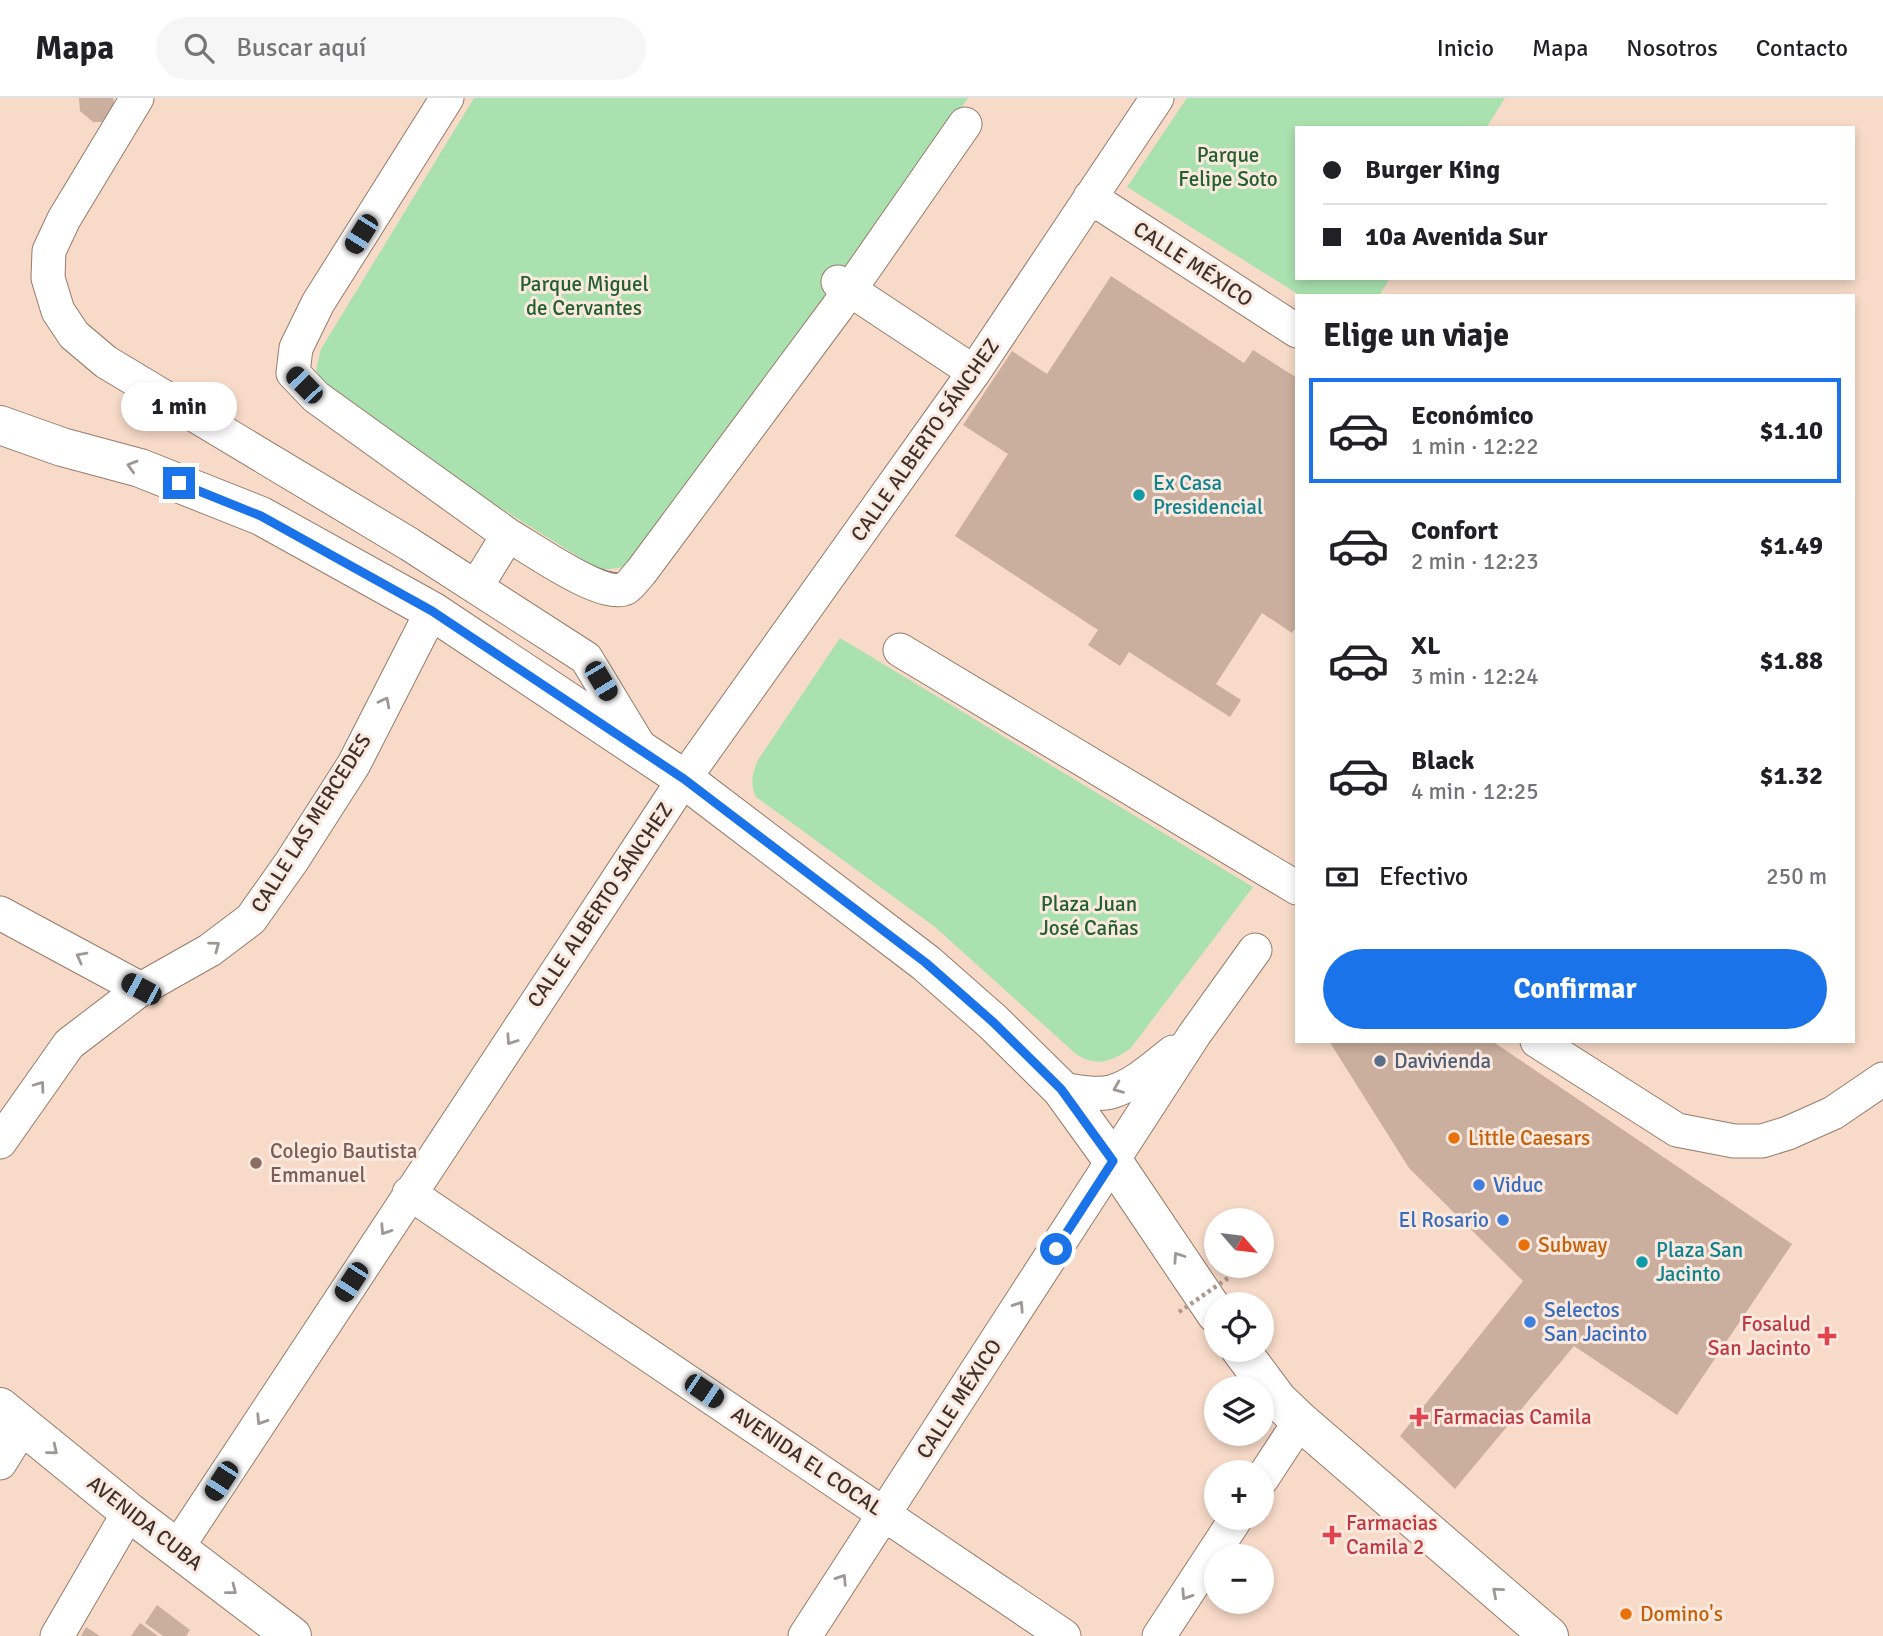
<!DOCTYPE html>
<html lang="es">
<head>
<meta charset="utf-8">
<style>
  body { margin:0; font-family:Signika,sans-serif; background:#f6f6f6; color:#202124; height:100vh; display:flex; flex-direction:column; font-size:26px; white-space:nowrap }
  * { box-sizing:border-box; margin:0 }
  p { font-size:23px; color:#757577 }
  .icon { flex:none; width:38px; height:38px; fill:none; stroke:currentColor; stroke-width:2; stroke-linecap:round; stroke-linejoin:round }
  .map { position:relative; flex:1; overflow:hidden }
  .panel { position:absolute; left:1295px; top:196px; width:560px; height:749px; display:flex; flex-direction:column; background:#fff; border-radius:0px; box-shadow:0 4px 10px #0003 }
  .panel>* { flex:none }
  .guide { position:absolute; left:1295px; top:28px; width:560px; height:154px; border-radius:0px; box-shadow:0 4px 10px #0003; display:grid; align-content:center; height:154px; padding:0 28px; background:#fff }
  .needle { width:46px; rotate:118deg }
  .controls { position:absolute; left:1204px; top:1110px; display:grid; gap:14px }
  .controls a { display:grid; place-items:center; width:70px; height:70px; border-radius:50%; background:#fff; box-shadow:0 4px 10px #0003; font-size:35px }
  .end { position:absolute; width:32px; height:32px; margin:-16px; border:9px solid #1a73e8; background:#fff; box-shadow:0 0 0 4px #fff }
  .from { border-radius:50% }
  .bubble { position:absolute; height:49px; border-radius:24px; background:#fff; box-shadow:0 4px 10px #0003; font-size:23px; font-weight:700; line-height:49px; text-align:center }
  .car { position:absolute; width:21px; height:42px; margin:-21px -10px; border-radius:9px; box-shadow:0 0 5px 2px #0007; background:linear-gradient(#222 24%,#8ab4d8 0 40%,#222 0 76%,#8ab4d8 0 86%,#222 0) }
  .guide b { display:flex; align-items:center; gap:24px; height:66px; font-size:26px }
  .guide b+b { border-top:2px solid #e0e0e0 }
  .guide i { width:18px; height:18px; background:#202124 }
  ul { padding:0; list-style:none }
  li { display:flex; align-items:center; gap:21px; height:105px; margin:0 14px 10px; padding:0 14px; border:4px solid transparent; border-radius:0px }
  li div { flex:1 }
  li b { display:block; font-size:26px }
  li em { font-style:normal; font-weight:700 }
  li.selected { border-color:#1a73e8 }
  li>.icon { width:63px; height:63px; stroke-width:1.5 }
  h2 { padding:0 28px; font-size:32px; line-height:84px }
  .pay { display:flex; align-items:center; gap:18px; height:77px; padding:0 28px; font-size:26px }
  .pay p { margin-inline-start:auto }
  .action { display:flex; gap:14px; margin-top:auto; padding:14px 28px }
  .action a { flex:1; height:80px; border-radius:42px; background:#1a73e8; color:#fff; font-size:28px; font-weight:700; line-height:80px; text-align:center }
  header { display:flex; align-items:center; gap:42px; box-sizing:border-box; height:98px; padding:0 35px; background:#fff; border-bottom:2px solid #e0e0e0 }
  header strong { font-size:33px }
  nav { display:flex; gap:38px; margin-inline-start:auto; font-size:24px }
  .search { width:490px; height:63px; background:#f6f6f6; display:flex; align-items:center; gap:18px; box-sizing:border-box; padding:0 24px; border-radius:38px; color:#757577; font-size:26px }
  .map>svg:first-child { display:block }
</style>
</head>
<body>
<header>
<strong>Mapa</strong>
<div class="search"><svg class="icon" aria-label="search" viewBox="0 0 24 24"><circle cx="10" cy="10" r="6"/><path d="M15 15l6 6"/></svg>Buscar aquí</div>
<nav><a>Inicio</a><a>Mapa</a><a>Nosotros</a><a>Contacto</a></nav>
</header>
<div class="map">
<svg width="1883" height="1538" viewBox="0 0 1883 1538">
  <rect width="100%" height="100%" fill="#f7dac8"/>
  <path fill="#a9e2af" d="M 474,0 L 968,0 L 822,206 L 627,469 L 600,472 L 489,403 L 324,286 L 316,272 L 321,251 Z
    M 1187,0 L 1505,0 L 1486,30 L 1297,30 L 1297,180 L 1390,180 L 1379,198 L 1301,198 L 1127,89 Z
    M 840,540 L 1253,789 L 1130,951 C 1110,964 1096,969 1076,956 L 935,829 L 756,699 C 750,685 752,676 758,662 Z"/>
  <path fill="#cbaf9e" d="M 79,0 L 113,0 L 115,8 L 111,19 L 102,24 L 93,24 L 80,13 Z
    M 1111,178 L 1244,265 L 1253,252 L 1297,280 L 1297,528 L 1292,535 L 1262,515 L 1216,586 L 1241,602 L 1230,619 L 1129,554 L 1120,568 L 1088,547 L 1098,532 L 955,438 L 1008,356 L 963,327 L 1012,253 L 1047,276 Z
    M 1329,943 L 1492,943 L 1792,1146 L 1677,1317 L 1574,1248 L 1455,1391 L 1400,1338 L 1523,1183 L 1409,1070 Z
    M 157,1507 L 190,1532 L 186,1538 L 163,1538 L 145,1525 Z
    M 140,1525 L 158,1538 L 131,1538 Z
    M 86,1529 L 100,1538 L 81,1538 Z"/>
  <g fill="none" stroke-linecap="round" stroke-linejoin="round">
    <defs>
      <path id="minor" d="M 137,0 L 64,121 L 49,153 L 48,180 L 58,213 L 74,237 L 106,264 L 409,446 L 586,560 L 643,654
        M 447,0 L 318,205 L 296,250 L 293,275 L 316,299 L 508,437 L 476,489
        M 1090,99 L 1297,233
        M 838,184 L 974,274
        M 508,437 C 531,450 603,502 626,490 C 631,487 637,478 641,474 L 837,210 L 965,26
        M 900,552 L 1297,790
        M 0,815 L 141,891
        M 1537,943 L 1677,1032 L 1734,1043 L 1762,1043 L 1788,1035 L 1833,1015 L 1883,981
        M 1061,991 C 1076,993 1096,998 1111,994 C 1135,987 1154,969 1173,954
        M 0,1044 L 69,946 L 141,891 L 210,852 L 251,821 L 292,763 L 354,666 L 432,513
        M 409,1095 L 1064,1538
        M 0,1365 L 23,1328
        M 1262,1381 L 1300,1323
        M 177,1450 L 684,681 L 974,274 L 1157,0
        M 57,1538 L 129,1414
        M 805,1538 L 1194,937 L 1255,852
        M 1159,1538 L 1237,1419"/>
      <path id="major" d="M 0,327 L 62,349 L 140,370 L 261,418 L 432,513 L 684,681 L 926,865 L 993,924 L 1061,991 L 1113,1063 L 1216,1216
        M 1240,1251 L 1278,1302 L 1300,1323 L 1549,1538
        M 0,1309 L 129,1414 L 292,1538"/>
    </defs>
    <use href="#minor" stroke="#967c6c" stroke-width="35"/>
    <use href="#major" stroke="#967c6c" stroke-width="40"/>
    <use href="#minor" stroke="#fff" stroke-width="33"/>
    <use href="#major" stroke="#fff" stroke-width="38"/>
    <path stroke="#b0998c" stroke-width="4.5" stroke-dasharray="3.5 3.5" stroke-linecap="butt" d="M 1179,1214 L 1231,1178"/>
  </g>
  <defs><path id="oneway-chevron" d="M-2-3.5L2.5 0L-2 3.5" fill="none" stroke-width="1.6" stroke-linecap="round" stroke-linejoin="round" transform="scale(1.75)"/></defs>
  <g stroke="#9e9895">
    <use href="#oneway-chevron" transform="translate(132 368) rotate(-164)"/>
    <use href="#oneway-chevron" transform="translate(385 604) rotate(-63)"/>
    <use href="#oneway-chevron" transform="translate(215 848) rotate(-36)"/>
    <use href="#oneway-chevron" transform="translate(81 859) rotate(-152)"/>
    <use href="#oneway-chevron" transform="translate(511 942) rotate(124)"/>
    <use href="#oneway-chevron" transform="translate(40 988) rotate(-54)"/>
    <use href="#oneway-chevron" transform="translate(1118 990) rotate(158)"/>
    <use href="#oneway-chevron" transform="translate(385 1132) rotate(123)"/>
    <use href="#oneway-chevron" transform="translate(1178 1159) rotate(-124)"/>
    <use href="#oneway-chevron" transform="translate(1019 1208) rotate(-57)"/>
    <use href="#oneway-chevron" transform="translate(261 1322) rotate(123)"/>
    <use href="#oneway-chevron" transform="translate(53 1352) rotate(39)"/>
    <use href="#oneway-chevron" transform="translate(842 1481) rotate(-57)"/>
    <use href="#oneway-chevron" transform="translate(232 1492) rotate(38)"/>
    <use href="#oneway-chevron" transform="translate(1497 1494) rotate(-139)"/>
    <use href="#oneway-chevron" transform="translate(1186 1497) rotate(123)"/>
  </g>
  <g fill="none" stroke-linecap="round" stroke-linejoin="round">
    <path stroke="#1a73e8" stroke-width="9" d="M 179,385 L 261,418 L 432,513 L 684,681 L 926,865 L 993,924 L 1061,991 L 1113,1063 L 1056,1151"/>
  </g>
  <g fill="#0f9aa8" stroke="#fbe9df" stroke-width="2.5">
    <circle cx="1139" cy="397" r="7"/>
    <circle cx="1642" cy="1164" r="7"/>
  </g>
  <circle fill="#5c6f8a" stroke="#fbe9df" stroke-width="2.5" cx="1380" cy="963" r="7"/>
  <g fill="#e8710a" stroke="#fbe9df" stroke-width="2.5">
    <circle cx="1454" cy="1040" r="7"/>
    <circle cx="1524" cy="1147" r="7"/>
    <circle cx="1626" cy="1516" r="7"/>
  </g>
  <circle fill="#8d6e63" stroke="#fbe9df" stroke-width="2.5" cx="256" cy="1065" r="7"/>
  <g fill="#3f7fe0" stroke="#fbe9df" stroke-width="2.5">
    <circle cx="1479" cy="1087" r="7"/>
    <circle cx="1503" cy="1122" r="7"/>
    <circle cx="1530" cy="1224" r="7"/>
  </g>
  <g fill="#e0444e" stroke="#fbe9df" stroke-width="2.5">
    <path d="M1823.5 1227.5h7v7h7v7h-7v7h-7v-7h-7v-7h7z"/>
    <path d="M1415.5 1308.5h7v7h7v7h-7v7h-7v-7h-7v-7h7z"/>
    <path d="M1328.5 1426.5h7v7h7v7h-7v7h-7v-7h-7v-7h7z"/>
  </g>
  <g text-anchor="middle" stroke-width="6" stroke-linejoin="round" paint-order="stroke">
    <g font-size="21" fill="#20612d" stroke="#fbe9df">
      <text x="1228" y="64">Parque<tspan x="1228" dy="24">Felipe Soto</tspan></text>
      <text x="584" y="193">Parque Miguel<tspan x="584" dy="24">de Cervantes</tspan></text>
      <text x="1089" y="813">Plaza Juan<tspan x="1089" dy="24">José Cañas</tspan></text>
    </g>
    <g font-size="21" fill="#3d322b" stroke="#fbe9df">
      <text transform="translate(1193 166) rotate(33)" y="7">CALLE MÉXICO</text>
      <text transform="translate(925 342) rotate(-55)" y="7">CALLE ALBERTO SÁNCHEZ</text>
      <text transform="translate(311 725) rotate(-58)" y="7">CALLE LAS MERCEDES</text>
      <text transform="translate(600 807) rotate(-56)" y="7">CALLE ALBERTO SÁNCHEZ</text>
      <text transform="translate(959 1301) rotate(-57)" y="7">CALLE MÉXICO</text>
      <text transform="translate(807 1363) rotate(34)" y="7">AVENIDA EL COCAL</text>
      <text transform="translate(145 1425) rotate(38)" y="7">AVENIDA CUBA</text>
    </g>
    <g font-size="21" fill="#0d838f" stroke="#fbe9df" text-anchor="start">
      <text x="1153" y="392">Ex Casa<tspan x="1153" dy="24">Presidencial</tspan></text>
      <text x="1656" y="1159">Plaza San<tspan x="1656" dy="24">Jacinto</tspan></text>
    </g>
    <g font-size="21" fill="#4e5e75" stroke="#fbe9df" text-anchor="start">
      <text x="1394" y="970">Davivienda</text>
    </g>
    <g font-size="21" fill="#c56008" stroke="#fbe9df" text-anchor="start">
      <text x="1468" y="1047">Little Caesars</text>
      <text x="1538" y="1154">Subway</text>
      <text x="1640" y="1523">Domino's</text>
    </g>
    <g font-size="21" fill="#785e54" stroke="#fbe9df" text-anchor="start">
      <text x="270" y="1060">Colegio Bautista<tspan x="270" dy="24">Emmanuel</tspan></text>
    </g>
    <g font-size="21" fill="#366cbe" stroke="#fbe9df" text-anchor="start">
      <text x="1493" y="1094">Viduc</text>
      <text x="1489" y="1129" text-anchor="end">El Rosario</text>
      <text x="1544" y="1219">Selectos<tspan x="1544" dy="24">San Jacinto</tspan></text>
    </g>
    <g font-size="21" fill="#be3a42" stroke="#fbe9df" text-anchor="start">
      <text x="1811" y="1233" text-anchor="end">Fosalud<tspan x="1811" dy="24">San Jacinto</tspan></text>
      <text x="1433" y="1326">Farmacias Camila</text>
      <text x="1346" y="1432">Farmacias<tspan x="1346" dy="24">Camila 2</tspan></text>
    </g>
  </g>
</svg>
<div class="controls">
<a><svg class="needle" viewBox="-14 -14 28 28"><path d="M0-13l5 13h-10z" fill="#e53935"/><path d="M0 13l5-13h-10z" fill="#757577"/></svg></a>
<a><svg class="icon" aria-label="locate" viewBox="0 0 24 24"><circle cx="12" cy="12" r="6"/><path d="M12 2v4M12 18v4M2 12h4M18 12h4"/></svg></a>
<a><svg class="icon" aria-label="layers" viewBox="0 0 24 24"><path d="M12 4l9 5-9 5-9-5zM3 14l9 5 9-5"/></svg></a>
<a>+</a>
<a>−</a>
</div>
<i class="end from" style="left:1056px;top:1151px"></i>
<i class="end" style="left:179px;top:385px"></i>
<div class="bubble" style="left:121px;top:284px;width:116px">1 min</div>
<i class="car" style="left:361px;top:136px;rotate:212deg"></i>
<i class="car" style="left:304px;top:287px;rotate:316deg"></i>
<i class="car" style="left:601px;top:583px;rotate:149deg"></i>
<i class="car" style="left:141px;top:891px;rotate:298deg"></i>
<i class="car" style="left:351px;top:1184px;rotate:213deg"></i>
<i class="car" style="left:704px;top:1293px;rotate:124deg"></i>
<i class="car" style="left:221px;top:1383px;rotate:213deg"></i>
<div class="guide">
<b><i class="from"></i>Burger King</b>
<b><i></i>10a Avenida Sur</b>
</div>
<section class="panel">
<h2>Elige un viaje</h2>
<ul>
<li class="selected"><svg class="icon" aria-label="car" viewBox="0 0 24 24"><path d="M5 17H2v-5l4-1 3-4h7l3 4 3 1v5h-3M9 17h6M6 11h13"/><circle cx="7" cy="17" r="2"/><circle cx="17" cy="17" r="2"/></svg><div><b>Económico</b><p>1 min · 12:22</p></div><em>$1.10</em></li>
<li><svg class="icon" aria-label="car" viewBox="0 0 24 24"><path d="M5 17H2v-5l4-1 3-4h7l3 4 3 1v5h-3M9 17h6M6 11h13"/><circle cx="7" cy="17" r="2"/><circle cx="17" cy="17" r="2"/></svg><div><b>Confort</b><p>2 min · 12:23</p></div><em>$1.49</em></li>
<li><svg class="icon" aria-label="car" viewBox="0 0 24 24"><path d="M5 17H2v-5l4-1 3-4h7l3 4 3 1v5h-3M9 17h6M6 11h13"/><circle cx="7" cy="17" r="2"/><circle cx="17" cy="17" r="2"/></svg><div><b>XL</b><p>3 min · 12:24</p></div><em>$1.88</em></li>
<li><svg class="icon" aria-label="car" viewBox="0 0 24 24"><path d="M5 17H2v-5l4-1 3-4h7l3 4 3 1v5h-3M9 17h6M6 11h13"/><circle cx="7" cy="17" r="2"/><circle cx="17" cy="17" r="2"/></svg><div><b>Black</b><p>4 min · 12:25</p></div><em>$1.32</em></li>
</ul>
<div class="pay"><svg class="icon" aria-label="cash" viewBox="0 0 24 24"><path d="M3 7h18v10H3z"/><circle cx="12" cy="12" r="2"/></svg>Efectivo<p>250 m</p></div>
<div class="action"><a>Confirmar</a></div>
</section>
</div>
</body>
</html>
